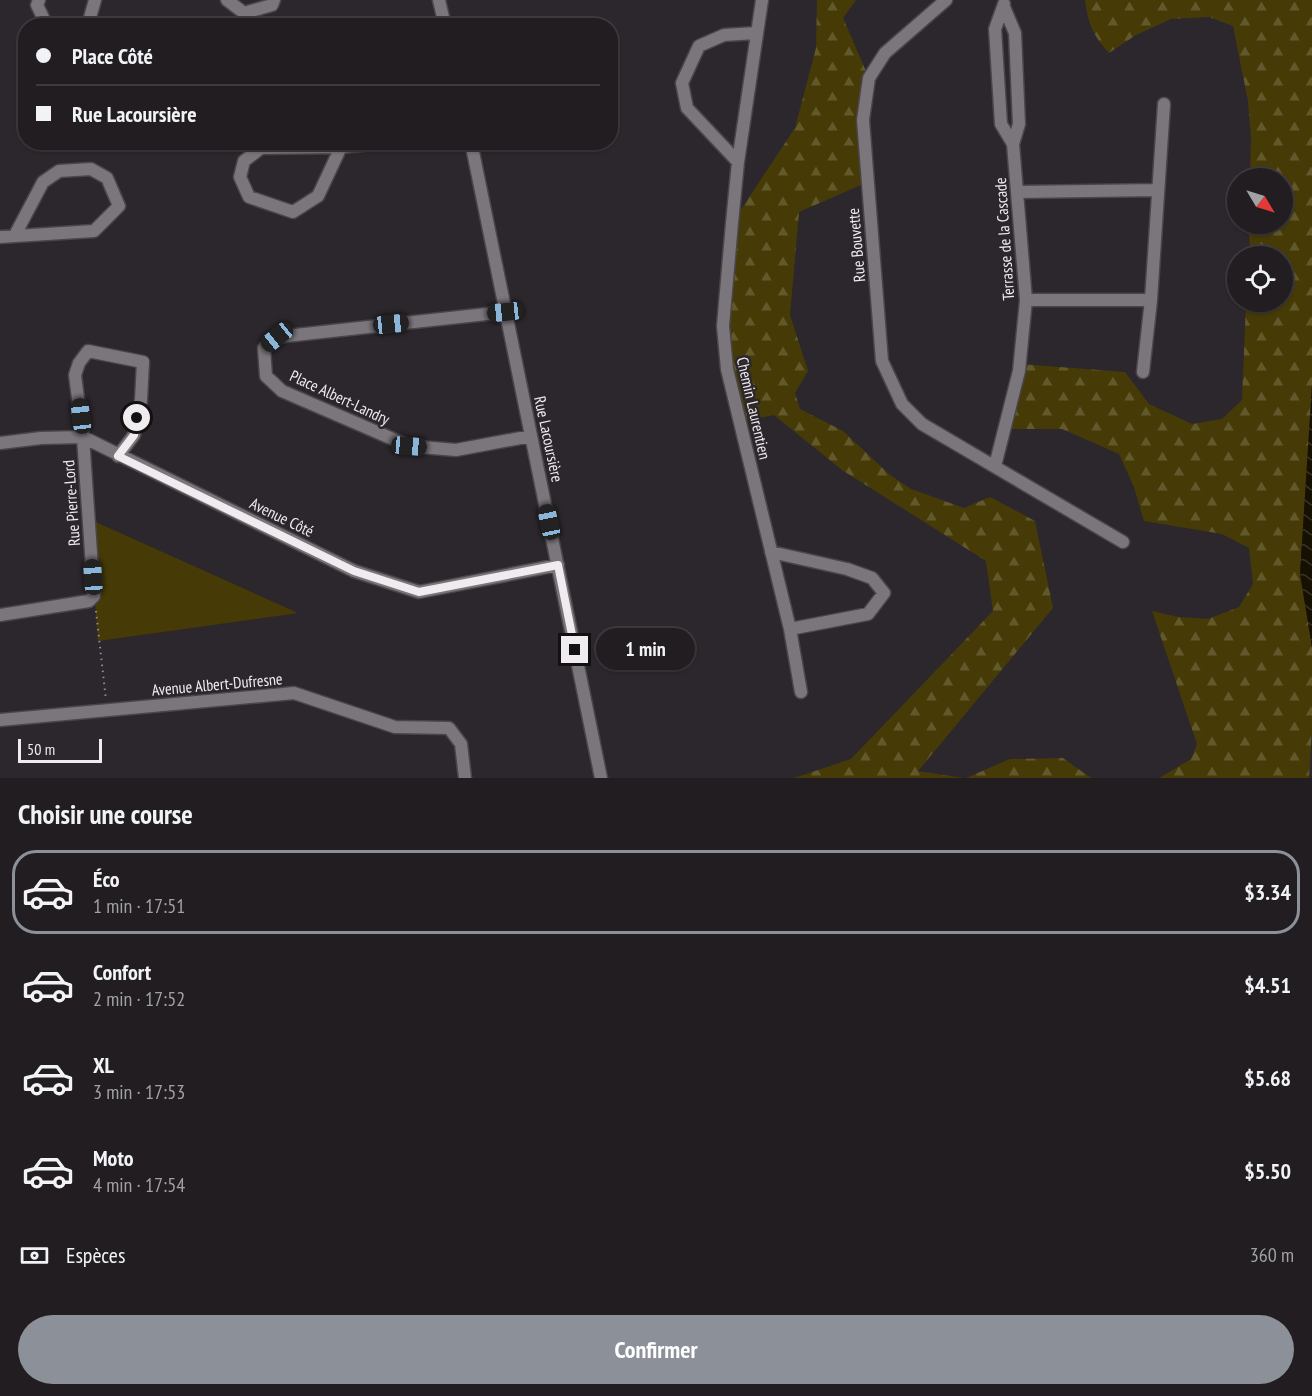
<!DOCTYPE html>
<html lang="fr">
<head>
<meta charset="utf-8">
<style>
  body { margin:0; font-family:"PT Sans Narrow",sans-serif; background:#2d2a2e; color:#f1f3f6; height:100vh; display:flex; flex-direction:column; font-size:22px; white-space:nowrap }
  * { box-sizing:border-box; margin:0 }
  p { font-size:20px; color:#a2a2a5 }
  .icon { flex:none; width:33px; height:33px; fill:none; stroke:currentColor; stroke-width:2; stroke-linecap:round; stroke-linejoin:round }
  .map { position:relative; height:778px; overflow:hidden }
  .details { display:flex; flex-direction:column; background:#211d21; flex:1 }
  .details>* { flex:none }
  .banner { position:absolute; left:18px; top:18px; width:600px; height:132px; border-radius:24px; box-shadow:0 2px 4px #0004,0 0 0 2px #3e3b3f; display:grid; align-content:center; height:132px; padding:0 18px; background:#211d21 }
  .needle { width:39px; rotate:128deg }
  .buttons { position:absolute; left:1227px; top:168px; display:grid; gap:12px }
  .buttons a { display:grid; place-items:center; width:66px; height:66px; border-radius:50%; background:#211d21; box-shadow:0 2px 4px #0004,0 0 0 2px #3e3b3f; font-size:30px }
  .scale { position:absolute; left:18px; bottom:15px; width:84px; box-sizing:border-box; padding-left:6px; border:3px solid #efebef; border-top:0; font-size:16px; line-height:21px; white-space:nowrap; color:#efebef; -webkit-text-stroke:4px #2c272c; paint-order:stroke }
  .end { position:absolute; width:27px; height:27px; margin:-14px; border:8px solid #efebef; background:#111; box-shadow:0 0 0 3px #111 }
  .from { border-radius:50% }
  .bubble { position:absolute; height:42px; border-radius:21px; background:#211d21; box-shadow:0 2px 4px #0004,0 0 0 2px #3e3b3f; font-size:20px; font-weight:700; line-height:42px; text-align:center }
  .car { position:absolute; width:18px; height:36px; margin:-18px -9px; border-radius:8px; box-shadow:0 0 4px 2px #0007; background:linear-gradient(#222 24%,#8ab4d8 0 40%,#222 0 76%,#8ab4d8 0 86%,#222 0) }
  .banner b { display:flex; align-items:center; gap:21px; height:57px; font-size:22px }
  .banner b+b { border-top:2px solid #3e3b3f }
  .banner i { width:15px; height:15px; background:#f1f3f6 }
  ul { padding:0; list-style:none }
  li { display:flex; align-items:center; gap:18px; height:84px; margin:0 12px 9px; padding:0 6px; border:3px solid transparent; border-radius:24px }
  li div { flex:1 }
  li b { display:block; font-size:22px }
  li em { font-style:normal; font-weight:700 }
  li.current { border-color:#8c9099 }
  li>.icon { width:54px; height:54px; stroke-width:1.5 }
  h2 { padding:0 18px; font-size:27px; line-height:72px }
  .pay { display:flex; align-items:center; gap:15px; height:66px; padding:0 18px; font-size:22px }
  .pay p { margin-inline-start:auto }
  .button { display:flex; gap:12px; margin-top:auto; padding:12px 18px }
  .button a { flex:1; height:69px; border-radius:36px; background:#8c9099; color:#fff; font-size:24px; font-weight:700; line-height:69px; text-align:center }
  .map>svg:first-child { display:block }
</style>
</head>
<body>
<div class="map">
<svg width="1312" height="778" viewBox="0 0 1312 778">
  <defs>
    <pattern id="forest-firs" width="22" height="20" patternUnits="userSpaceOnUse" patternTransform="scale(1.5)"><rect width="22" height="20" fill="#463b06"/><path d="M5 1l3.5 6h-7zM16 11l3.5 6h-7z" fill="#61582b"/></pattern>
    <pattern id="water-waves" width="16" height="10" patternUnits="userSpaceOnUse" patternTransform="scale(1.5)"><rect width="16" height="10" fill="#151001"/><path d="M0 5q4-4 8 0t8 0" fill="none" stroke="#373326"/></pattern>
  </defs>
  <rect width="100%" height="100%" fill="#2c272c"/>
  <path fill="url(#forest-firs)" d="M 817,0 L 856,0 L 843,18 L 869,78 L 868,182 L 799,212 L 790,315 L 808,371 L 795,393 L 800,409 L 843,431 L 890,475 L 911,489 L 964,508 L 990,497 L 1035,521 L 1053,608 L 918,771 L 963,778 L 794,778 L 851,759 L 993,611 L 986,561 L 842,470 L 774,415 L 740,422 L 727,369 L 732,223 L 795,128 L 816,48 Z
    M 1085,0 L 1312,0 L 1312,385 L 1300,574 L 1312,647 L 1312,729 L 1309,778 L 1159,778 L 1191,759 L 1197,744 L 1152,611 L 1178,617 L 1208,619 L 1239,607 L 1253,584 L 1249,548 L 1222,534 L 1144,521 L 1134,487 L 1119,454 L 1062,429 L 1010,429 L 1020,364 L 1125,372 L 1149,404 L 1192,424 L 1222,419 L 1242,400 L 1246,302 L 1282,302 L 1282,256 L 1250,256 L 1249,224 L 1282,224 L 1282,178 L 1250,178 L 1251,137 L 1248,101 L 1233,26 L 1209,17 L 1171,19 L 1136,35 L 1109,53 C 1093,36 1088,23 1085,0 Z
    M 1063,758 L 1091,778 L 966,778 L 1010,759 Z"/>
  <path fill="#463b06" d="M 89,519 L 298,613 L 98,641 Z"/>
  <path fill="url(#water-waves)" d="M 1312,385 L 1312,647 L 1300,574 Z"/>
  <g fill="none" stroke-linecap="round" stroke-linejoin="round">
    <defs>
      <path id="minor" d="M 39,0 L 37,5 L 47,26
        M 227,0 L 244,13 L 272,5 L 274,0
        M 439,0 L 445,26
        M 762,0 L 738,162 L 732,223 L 723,326 L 727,369 L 790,629 L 801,692
        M 946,0 L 885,53 L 869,78 L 863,120 L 882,361 L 902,404 L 922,424 L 1123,542
        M 1004,4 L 995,29 L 1001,124 L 1013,144
        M 82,26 L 89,21 L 95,0
        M 471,142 L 601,778
        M 341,147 L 318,196 L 293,212 L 249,197 L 240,177 L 244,161 L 261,148 L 341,147 L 393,142
        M 738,162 L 687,108 L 682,83 L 699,46 L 724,35 L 756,33
        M 1018,192 L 1158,190
        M 0,237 L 94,231 L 119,206 L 107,178 L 91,169 L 59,171 L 43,182 L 15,235
        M 1026,300 L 1151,300
        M 505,312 L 277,337 L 264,348 L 266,376 L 282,391 L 409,446 L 456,450 L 531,436
        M 1143,372 L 1151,300 L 1164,104
        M 0,443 L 41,438 L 83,437 L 354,571 L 419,592 L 558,565
        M 995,466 L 1019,371 L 1026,300 L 1013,144 L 1019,124 L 1015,33 L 1004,7
        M 771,552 L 847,569 L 872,578 L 884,593 L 868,614 L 790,629
        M 0,615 L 89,601 L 94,596 L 83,437 L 75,375 L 79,363 L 88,351 L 143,362 L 141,400 L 134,435 L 118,456
        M 0,720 L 294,693 L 395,727 L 449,728 L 461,744 L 465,778"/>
    </defs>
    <use href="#minor" stroke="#494549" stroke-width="15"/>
    <path stroke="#918c91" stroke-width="2" stroke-dasharray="1.5 4.5" stroke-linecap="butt" d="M 96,611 L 106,700"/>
    <use href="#minor" stroke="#7b757c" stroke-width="12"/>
  </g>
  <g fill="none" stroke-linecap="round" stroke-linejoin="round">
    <path stroke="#efebef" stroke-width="8" d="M 137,418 L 134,435 L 118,456 L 354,571 L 419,592 L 558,565 L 575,650"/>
  </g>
  <g text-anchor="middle" stroke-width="5" stroke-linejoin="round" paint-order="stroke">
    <g font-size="16" fill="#efebef" stroke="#2c272c">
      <text transform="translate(1004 239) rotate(-94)" y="6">Terrasse de la Cascade</text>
      <text transform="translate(856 245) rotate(-95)" y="6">Rue Bouvette</text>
      <text transform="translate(340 397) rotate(25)" y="6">Place Albert-Landry</text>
      <text transform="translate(754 408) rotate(77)" y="6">Chemin Laurentien</text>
      <text transform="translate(549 439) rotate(78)" y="6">Rue Lacoursière</text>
      <text transform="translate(71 503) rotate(-94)" y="6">Rue Pierre-Lord</text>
      <text transform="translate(282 517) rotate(26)" y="6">Avenue Côté</text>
      <text transform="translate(217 684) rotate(-5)" y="6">Avenue Albert-Dufresne</text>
    </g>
  </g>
</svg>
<div class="buttons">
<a><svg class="needle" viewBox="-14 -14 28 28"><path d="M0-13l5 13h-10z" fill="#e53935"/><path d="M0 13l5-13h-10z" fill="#a2a2a5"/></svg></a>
<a><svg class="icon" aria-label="locate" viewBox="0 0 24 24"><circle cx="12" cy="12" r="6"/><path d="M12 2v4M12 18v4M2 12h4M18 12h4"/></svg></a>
</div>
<div class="scale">50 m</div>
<i class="end from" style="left:137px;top:418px"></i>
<i class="end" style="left:575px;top:650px"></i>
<div class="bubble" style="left:596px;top:628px;width:99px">1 min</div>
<i class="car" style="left:505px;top:312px;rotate:264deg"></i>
<i class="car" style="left:391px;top:324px;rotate:84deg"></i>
<i class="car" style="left:277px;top:337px;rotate:231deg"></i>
<i class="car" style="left:81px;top:416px;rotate:353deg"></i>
<i class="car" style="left:409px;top:446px;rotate:95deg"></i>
<i class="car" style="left:549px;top:522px;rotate:348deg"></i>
<i class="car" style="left:93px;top:577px;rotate:356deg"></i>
<div class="banner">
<b><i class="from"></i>Place Côté</b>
<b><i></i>Rue Lacoursière</b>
</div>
</div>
<section class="details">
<h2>Choisir une course</h2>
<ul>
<li class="current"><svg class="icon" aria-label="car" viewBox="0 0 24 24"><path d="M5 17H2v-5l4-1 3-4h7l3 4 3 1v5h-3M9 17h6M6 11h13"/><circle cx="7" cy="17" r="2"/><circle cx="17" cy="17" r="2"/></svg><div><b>Éco</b><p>1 min · 17:51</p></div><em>$3.34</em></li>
<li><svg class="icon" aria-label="car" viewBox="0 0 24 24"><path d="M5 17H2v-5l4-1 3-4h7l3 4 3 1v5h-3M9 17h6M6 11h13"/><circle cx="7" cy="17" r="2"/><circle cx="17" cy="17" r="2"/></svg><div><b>Confort</b><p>2 min · 17:52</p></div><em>$4.51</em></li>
<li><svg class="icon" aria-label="car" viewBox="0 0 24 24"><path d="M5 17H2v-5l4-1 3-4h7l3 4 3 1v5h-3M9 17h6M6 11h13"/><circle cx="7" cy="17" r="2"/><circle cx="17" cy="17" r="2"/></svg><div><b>XL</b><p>3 min · 17:53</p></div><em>$5.68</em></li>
<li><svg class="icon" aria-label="car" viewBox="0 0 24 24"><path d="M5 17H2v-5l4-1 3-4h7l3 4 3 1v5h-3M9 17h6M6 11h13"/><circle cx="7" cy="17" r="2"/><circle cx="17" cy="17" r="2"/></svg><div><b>Moto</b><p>4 min · 17:54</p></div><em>$5.50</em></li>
</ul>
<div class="pay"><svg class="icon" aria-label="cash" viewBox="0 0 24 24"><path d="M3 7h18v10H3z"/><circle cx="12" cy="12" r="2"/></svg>Espèces<p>360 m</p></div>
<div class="button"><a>Confirmer</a></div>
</section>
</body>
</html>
